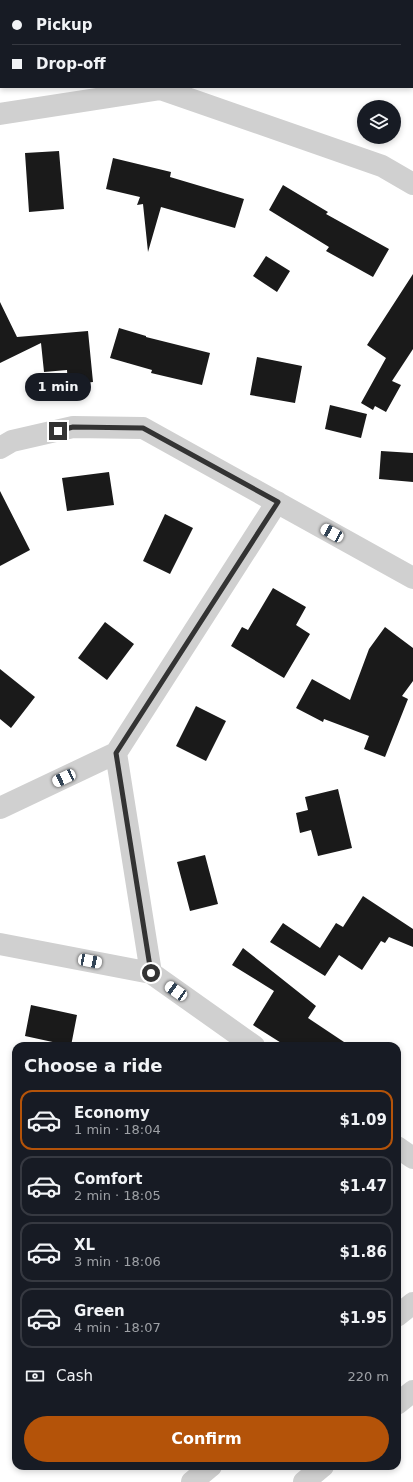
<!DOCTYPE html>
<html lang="en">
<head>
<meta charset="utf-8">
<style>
  body { margin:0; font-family:"DejaVu Sans",sans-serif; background:#20242c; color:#f1f3f6; height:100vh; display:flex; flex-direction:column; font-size:15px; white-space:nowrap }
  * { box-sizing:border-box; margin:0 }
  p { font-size:13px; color:#9ea1a6 }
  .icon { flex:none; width:22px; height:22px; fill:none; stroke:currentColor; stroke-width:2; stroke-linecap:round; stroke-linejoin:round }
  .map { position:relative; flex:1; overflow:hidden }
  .side { position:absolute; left:12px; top:1042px; width:389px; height:428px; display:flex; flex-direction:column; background:#171b24; border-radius:12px; box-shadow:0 2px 6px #0003 }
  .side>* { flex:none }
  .banner { position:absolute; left:0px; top:0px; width:413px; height:88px; box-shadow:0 2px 6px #0003; display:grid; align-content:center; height:88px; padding:0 12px; background:#171b24 }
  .tools { position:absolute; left:357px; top:100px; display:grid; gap:8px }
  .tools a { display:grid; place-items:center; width:44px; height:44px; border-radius:50%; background:#171b24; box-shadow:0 2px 6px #0003; font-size:20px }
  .end { position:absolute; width:18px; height:18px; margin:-9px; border:5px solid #333; background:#fff; box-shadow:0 0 0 2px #fff }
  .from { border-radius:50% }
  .bubble { position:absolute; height:28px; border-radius:14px; background:#171b24; box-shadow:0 2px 6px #0003; font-size:13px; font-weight:600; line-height:28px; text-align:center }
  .car { position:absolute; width:12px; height:24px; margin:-12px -6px; border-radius:5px; box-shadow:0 0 3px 1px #0007; background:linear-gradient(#fff 24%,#345 0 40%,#fff 0 76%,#345 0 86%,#fff 0) }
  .banner b { display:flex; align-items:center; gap:14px; height:38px; font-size:15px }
  .banner b+b { border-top:1px solid #363941 }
  .banner i { width:10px; height:10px; background:#f1f3f6 }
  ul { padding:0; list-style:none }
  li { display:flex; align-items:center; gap:12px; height:60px; margin:0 8px 6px; padding:0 4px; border:2px solid #363941; border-radius:12px }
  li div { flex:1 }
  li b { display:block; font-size:15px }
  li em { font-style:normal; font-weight:600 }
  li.current { border-color:#b45309 }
  li>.icon { width:36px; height:36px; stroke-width:1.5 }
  h2 { padding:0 12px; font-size:18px; line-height:48px }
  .pay { display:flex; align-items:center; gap:10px; height:44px; padding:0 12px; font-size:15px }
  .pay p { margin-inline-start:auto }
  .primary-button { display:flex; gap:8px; margin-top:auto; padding:8px 12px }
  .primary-button a { flex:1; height:46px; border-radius:24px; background:#b45309; color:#fff; font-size:16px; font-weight:600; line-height:46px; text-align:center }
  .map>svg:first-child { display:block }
</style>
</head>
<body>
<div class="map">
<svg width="413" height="1482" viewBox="0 0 413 1482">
  <rect width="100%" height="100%" fill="#fff"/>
  <path fill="#1a1a1a" d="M 59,151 L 64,209 L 29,212 L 25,153 Z
    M 113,158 L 171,172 L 170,177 L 244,199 L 235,228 L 161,207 L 148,252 L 143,204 L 137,205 L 140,197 L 106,189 Z
    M 283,185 L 328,212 L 326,214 L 389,249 L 373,277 L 326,251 L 329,247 L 269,210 Z
    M 266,256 L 290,271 L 277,292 L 253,276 Z
    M 413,274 L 413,349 L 392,381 L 401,385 L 386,412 L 375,406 L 373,410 L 361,403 L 386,358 L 367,345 Z
    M 0,302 L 17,337 L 88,331 L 93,382 L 68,385 L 67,370 L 44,372 L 41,343 L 0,363 Z
    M 119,328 L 146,336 L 146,337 L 210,353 L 202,385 L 151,373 L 152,370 L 110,358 Z
    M 257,357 L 302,366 L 295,403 L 250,395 Z
    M 330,405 L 367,414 L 361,438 L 325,429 Z
    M 381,451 L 413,453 L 413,482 L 379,479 Z
    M 109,472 L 114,505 L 67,511 L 62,478 Z
    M 0,491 L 30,550 L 0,566 Z
    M 165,514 L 193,528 L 170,574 L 143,561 Z
    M 273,588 L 306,607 L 296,625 L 310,634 L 284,678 L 231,646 L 242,627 L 248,630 Z
    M 105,622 L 134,644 L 107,680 L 78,658 Z
    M 385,627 L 413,648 L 413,681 L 402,696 L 408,699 L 385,757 L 364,749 L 369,736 L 324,719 L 323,722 L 296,708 L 312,679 L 350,700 L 369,649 Z
    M 0,669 L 35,697 L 11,728 L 0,719 Z
    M 196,706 L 226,721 L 206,761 L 176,746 Z
    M 338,789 L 352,848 L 318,856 L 311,830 L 300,833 L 296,813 L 308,810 L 305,797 Z
    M 205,855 L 218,904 L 190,911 L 177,862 Z
    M 363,896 L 413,929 L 413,947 L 389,937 L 385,943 L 381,941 L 362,970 L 339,955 L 325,976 L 270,942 L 283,923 L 320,948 L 336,923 L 343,927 Z
    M 243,948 L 316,1006 L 308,1018 L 350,1046 L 286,1046 L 253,1025 L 274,991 L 232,965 Z
    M 31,1005 L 77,1015 L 71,1046 L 25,1036 Z"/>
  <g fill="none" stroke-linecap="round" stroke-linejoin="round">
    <path stroke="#d0d0d0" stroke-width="22" d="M 0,36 L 1,37
      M 155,87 L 382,166 L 413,184
      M 0,114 L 161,89
      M 0,448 L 12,441 L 73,427 L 143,428 L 413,578
      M 0,808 L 116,753 L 277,502
      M 0,944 L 151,973 L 116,753
      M 151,973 L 254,1046
      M 397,1147 L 413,1158
      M 397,1316 L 413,1303
      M 397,1404 L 413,1391
      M 192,1482 L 211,1466
      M 304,1482 L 323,1466"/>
  </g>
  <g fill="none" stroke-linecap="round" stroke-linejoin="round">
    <path stroke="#333" stroke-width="5" d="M 58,431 L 73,427 L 143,428 L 278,502 L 116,753 L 151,973"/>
  </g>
</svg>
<div class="tools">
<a><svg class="icon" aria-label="layers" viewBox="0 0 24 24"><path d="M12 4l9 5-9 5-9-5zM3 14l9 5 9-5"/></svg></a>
</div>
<i class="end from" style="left:151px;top:973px"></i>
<i class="end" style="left:58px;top:431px"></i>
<div class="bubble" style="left:25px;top:373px;width:66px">1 min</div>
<i class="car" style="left:332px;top:533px;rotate:299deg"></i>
<i class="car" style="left:64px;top:778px;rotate:245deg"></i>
<i class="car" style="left:90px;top:961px;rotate:101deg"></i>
<i class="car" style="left:176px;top:991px;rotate:305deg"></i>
<div class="banner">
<b><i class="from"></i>Pickup</b>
<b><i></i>Drop-off</b>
</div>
<section class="side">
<h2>Choose a ride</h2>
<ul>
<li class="current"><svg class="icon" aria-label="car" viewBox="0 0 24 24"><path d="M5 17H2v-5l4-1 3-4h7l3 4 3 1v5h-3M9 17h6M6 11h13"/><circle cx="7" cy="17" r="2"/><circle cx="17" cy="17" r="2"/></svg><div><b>Economy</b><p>1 min · 18:04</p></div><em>$1.09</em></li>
<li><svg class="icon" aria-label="car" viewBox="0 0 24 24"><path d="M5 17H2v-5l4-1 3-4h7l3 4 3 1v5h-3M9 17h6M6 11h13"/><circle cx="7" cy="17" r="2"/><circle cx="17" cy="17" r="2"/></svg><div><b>Comfort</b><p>2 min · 18:05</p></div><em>$1.47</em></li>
<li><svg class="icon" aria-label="car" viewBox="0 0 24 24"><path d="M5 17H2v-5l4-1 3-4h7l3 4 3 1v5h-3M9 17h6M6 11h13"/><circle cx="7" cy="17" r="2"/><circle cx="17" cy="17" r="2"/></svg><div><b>XL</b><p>3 min · 18:06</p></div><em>$1.86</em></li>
<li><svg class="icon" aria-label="car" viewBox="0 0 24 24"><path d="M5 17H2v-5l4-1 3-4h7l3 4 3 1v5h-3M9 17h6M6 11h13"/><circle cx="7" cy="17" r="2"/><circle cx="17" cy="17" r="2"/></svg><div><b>Green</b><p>4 min · 18:07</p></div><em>$1.95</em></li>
</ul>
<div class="pay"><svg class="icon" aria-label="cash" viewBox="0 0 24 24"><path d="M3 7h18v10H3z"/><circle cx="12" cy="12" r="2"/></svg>Cash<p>220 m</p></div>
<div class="primary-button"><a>Confirm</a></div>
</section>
</div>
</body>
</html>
